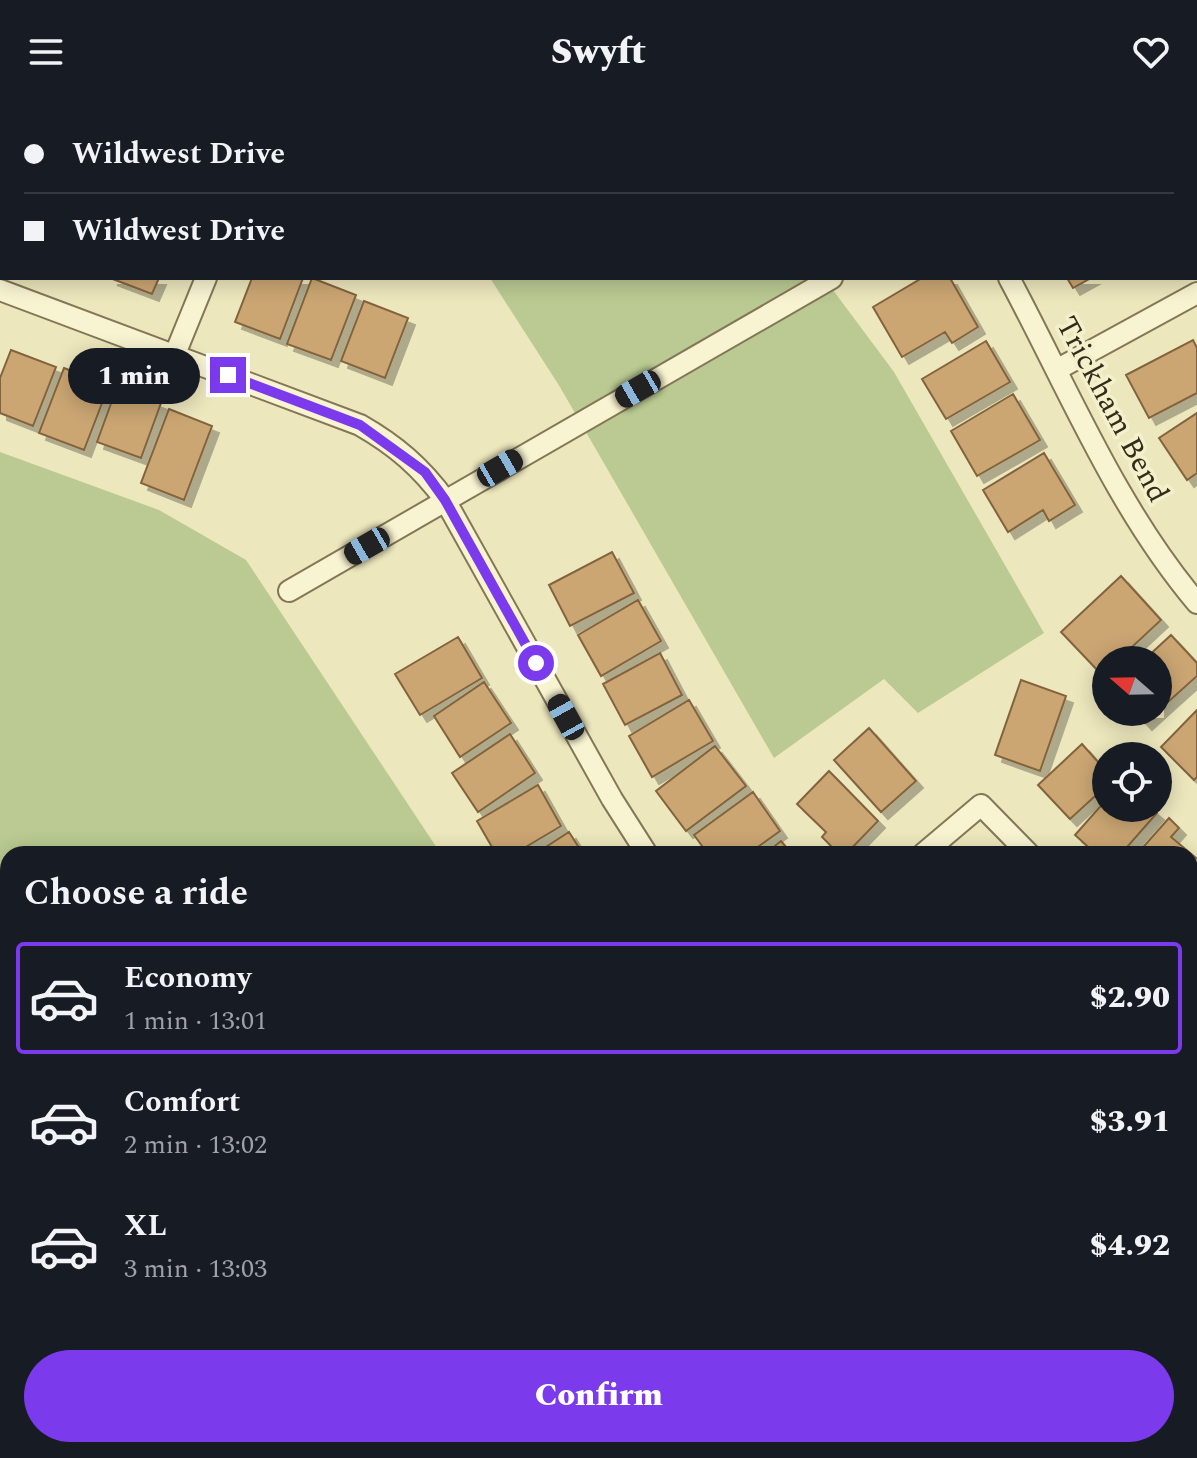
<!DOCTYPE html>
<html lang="en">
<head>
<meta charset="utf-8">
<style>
  body { margin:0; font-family:Spectral,serif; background:#20242c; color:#f1f3f6; height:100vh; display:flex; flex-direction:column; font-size:30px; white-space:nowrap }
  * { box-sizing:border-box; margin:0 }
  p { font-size:26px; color:#9ea1a6 }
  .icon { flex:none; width:44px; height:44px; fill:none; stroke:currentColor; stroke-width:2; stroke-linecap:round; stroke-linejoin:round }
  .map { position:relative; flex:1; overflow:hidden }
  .panel { position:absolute; left:0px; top:742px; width:1198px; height:612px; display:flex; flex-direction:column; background:#171b24; border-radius:24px 24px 0 0; box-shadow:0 4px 20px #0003 }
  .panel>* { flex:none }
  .guide { position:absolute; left:0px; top:0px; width:1198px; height:176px; box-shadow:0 4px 20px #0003; display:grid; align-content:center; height:176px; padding:0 24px; background:#171b24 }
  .needle { width:52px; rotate:290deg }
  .tools { position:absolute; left:1092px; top:542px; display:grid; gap:16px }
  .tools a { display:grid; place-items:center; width:80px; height:80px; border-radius:50%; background:#171b24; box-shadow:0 4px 20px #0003; font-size:40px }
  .end { position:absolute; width:36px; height:36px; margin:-18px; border:10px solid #7c3aed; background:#fff; box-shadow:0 0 0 4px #fff }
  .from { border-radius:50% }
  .bubble { position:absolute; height:56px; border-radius:28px; background:#171b24; box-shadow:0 4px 20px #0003; font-size:26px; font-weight:800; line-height:56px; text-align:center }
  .car { position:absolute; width:24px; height:48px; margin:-24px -12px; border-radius:10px; box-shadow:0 0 6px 2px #0007; background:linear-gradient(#222 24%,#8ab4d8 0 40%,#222 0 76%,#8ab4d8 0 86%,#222 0) }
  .guide b { display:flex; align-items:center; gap:28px; height:76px; font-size:30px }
  .guide b+b { border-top:2px solid #363941 }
  .guide i { width:20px; height:20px; background:#f1f3f6 }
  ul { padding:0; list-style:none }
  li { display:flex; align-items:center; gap:24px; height:112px; margin:0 16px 12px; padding:0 8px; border:4px solid transparent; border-radius:8px }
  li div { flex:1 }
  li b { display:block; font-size:30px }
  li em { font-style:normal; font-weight:800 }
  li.selected { border-color:#7c3aed }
  li>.icon { width:72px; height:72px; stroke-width:1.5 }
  h2 { padding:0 24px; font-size:36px; line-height:96px }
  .action { display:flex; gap:16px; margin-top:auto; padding:16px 24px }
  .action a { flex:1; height:92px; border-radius:48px; background:#7c3aed; color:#fff; font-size:32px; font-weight:800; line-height:92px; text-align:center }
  header { display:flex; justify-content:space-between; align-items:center; height:104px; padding:0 24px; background:#171b24; font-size:36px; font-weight:800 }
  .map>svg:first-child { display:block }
</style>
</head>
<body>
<header><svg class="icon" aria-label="menu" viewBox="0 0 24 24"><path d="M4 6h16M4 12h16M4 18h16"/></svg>Swyft<svg class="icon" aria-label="heart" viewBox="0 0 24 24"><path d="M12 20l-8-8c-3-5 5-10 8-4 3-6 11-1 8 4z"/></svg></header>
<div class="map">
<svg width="1197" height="1354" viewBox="0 0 1197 1354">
  <defs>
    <filter id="shadow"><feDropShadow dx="7" dy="7" stdDeviation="0" flood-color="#0004"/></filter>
  </defs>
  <rect width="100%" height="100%" fill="#ede7bd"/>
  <path fill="#baca92" d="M 315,0 L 717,0 L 718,2 L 314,2 Z
    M 490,174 L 824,174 L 894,268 L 1044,529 L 918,609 L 884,575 L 774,654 L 560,283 Z
    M 0,348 L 159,406 L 246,456 L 441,750 L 8,750 L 8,1064 L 0,1061 Z"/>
  <path fill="#cba673" stroke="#83643d" stroke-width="2" filter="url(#shadow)" d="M 0,0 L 41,0 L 2,3 Z
    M 53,0 L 104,0 L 52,2 Z
    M 113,0 L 164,0 L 112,2 Z
    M 172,0 L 222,0 L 171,2 Z
    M 792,0 L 833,0 L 834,2 L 788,2 Z
    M 1196,28 L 1197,28 L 1196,108 Z
    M 0,70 L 2,71 L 0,116 Z
    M 110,174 L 159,174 L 152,190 Z
    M 252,174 L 303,174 L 280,235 L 235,218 Z
    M 312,174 L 356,191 L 331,256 L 287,240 Z
    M 922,174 L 950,174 L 978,223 L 952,239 L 945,228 L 902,253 L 873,203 Z
    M 1067,174 L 1091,174 L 1073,184 Z
    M 364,197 L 408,214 L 385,274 L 341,257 Z
    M 1193,236 L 1197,244 L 1197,289 L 1149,314 L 1126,271 Z
    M 986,237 L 1010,278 L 946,315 L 922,275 Z
    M 11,246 L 56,263 L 33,322 L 0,309 L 0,274 Z
    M 64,264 L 109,281 L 84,346 L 39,329 Z
    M 117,283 L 161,299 L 141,354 L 97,338 Z
    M 1013,290 L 1040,336 L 977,372 L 951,327 Z
    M 169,305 L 212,322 L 184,396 L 141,379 Z
    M 1197,309 L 1197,369 L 1187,376 L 1159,334 Z
    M 1044,349 L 1075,401 L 1049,417 L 1043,406 L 1008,428 L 983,386 Z
    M 612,448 L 634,489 L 570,522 L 549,481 Z
    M 1121,472 L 1161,516 L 1118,556 L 1106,556 L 1106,567 L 1102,571 L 1061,528 Z
    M 638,496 L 661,537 L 601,572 L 578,531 Z
    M 1171,531 L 1197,559 L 1197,572 L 1158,607 L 1158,556 L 1144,556 Z
    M 458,533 L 482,574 L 420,611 L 395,570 Z
    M 660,549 L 682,591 L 625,621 L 603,580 Z
    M 1021,576 L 1066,592 L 1040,667 L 995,651 Z
    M 484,578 L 511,619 L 460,653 L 434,612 Z
    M 689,596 L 713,637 L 652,673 L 629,632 Z
    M 1197,606 L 1197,673 L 1194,676 L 1161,643 Z
    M 1135,608 L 1157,608 L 1145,619 Z
    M 869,624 L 916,677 L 881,708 L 834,656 Z
    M 510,630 L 535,669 L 478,708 L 452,669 Z
    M 1082,640 L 1106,667 L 1106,682 L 1070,715 L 1038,681 Z
    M 715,642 L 746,682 L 686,727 L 656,687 Z
    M 829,667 L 878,717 L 846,750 L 839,750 L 822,733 L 826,728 L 797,700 Z
    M 538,681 L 561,722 L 514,750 L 496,750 L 477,717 Z
    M 753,688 L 780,727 L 748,750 L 708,750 L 694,731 Z
    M 1106,696 L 1106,704 L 1151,704 L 1157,709 L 1121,750 L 1096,750 L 1075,731 Z
    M 1169,714 L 1179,724 L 1171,733 L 1196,754 L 1190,761 L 1190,750 L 1137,750 Z
    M 569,728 L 583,750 L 535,750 Z
    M 781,737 L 792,750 L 765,750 Z
    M 1197,769 L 1197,841 L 1195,843 L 1190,838 L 1190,776 Z
    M 1190,966 L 1197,971 L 1197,996 L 1190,1006 Z
    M 1197,1017 L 1197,1070 L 1190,1065 L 1190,1029 Z
    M 1197,1157 L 1197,1226 L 1190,1221 L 1190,1169 Z
    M 1190,1339 L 1197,1342 L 1197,1354 L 1163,1354 L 1167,1346 L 1190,1346 Z
    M 1049,1346 L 1089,1346 L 1084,1354 L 1061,1354 Z
    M 1101,1346 L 1158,1346 L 1153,1354 L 1096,1354 Z"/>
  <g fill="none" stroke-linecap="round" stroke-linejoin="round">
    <defs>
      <path id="minor" d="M 900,0 L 902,2
        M 275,2 L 275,0
        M 1140,2 L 1144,0
        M 1009,174 C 1068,284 1116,403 1197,499
        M 0,186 L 360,321 C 395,341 421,363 445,396 L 612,695 L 647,750
        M 175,250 L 206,174
        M 1058,265 L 1197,189
        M 289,487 L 832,174
        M 923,750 L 981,701 L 1029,750
        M 1190,909 L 1197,915
        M 1190,1285 L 1197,1289
        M 0,1332 L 8,1319"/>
      <path id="tertiary" d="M 0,1134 L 8,1136
        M 603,1346 L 626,1354"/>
    </defs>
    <use href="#minor" stroke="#847757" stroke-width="24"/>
    <use href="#tertiary" stroke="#847757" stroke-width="28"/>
    <use href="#minor" stroke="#f8f3d0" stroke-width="20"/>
    <use href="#tertiary" stroke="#f8f3d0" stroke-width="24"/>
  </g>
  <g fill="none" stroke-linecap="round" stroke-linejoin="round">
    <path stroke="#7c3aed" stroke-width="10" d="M 228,271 L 360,321 L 425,368 L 445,396 L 536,559"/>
  </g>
  <g text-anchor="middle" stroke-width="7" stroke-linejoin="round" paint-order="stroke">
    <g font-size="30" fill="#342b1b" stroke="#f4f0cc">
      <text transform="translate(1113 305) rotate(62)" y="10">Trickham Bend</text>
    </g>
  </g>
</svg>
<div class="tools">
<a><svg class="needle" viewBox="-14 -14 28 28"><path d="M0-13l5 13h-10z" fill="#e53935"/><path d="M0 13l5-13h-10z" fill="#9ea1a6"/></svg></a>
<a><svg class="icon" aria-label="locate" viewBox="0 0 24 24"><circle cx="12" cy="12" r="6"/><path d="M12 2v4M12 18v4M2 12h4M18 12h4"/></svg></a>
</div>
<i class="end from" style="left:536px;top:559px"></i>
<i class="end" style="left:228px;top:271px"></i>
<div class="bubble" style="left:68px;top:244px;width:132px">1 min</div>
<i class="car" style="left:638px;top:285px;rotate:240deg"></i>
<i class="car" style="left:500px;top:364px;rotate:60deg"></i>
<i class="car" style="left:367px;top:442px;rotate:240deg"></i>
<i class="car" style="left:566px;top:613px;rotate:331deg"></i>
<div class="guide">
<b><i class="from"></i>Wildwest Drive</b>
<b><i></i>Wildwest Drive</b>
</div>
<section class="panel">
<h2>Choose a ride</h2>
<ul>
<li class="selected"><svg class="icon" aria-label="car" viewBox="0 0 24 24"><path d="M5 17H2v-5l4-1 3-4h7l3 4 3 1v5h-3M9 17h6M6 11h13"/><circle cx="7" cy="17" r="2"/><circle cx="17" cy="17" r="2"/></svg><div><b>Economy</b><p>1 min · 13:01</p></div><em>$2.90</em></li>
<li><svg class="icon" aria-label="car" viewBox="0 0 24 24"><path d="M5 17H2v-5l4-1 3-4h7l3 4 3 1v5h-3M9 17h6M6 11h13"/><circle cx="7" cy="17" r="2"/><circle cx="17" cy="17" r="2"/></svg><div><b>Comfort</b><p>2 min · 13:02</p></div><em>$3.91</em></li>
<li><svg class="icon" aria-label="car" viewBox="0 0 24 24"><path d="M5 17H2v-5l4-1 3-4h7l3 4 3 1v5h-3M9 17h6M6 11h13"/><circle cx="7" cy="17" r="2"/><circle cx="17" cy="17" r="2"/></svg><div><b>XL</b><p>3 min · 13:03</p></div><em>$4.92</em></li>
</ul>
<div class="action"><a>Confirm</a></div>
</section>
</div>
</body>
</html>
